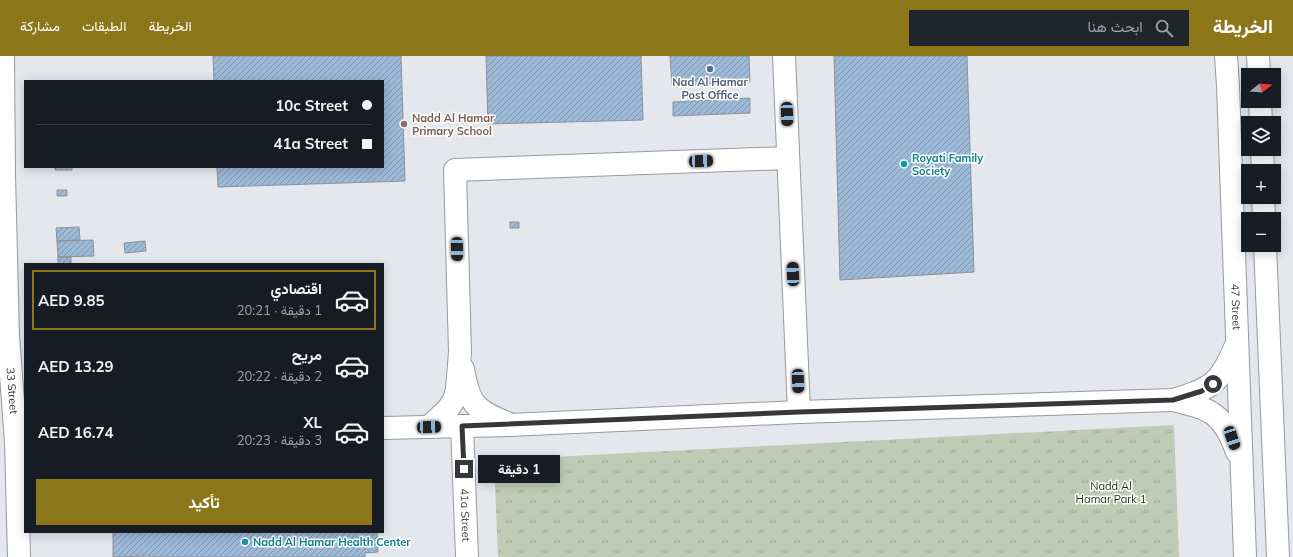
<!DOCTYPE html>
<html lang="ar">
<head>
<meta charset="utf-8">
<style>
  body { margin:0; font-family:Mulish,Vazirmatn,sans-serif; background:#20242c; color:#f1f3f6; direction:rtl; height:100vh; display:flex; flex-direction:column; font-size:15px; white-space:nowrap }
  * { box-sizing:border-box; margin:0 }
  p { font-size:13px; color:#9ea1a6 }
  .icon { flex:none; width:22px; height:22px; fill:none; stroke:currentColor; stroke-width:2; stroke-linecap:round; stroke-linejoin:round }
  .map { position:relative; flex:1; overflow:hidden; direction:ltr }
  .drawer { position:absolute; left:24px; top:207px; width:360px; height:270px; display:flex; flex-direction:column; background:#171b24; border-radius:0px; box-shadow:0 2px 10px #0003; direction:rtl }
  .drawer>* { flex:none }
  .top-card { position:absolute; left:24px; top:24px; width:360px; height:88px; border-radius:0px; box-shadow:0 2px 10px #0003; direction:rtl; display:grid; align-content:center; height:88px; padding:0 12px; background:#171b24 }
  .needle { width:26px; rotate:73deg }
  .buttons { position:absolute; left:1241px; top:12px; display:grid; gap:8px }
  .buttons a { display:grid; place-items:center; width:40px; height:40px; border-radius:0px; background:#171b24; box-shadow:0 2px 10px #0003; font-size:20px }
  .end { position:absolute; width:18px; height:18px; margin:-9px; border:5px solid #353738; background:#fff; box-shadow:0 0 0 2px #fff }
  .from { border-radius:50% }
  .bubble { position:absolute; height:28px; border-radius:0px; background:#171b24; box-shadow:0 2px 10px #0003; font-size:13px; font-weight:700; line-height:28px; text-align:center; direction:rtl }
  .car { position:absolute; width:12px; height:24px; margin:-12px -6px; border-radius:5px; box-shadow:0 0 3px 1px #0007; background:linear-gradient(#222 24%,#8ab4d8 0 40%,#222 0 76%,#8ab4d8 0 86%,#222 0) }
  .top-card b { display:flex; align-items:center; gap:14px; height:38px; font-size:15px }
  .top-card b+b { border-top:1px solid #363941 }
  .top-card i { width:10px; height:10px; background:#f1f3f6 }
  ul { padding:7px 0 0; list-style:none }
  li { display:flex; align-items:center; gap:12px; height:60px; margin:0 8px 6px; padding:0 4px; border:2px solid transparent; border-radius:0px }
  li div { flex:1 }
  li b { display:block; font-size:15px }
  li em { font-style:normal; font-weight:700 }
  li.selected { border-color:#8c761a }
  li>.icon { width:36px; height:36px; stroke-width:1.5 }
  .cta { display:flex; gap:8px; margin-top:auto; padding:8px 12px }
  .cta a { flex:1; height:46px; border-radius:0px; background:#8c761a; color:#fff; font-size:16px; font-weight:700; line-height:46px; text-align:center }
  header { display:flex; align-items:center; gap:24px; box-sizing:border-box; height:56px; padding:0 20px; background:#8c761a; color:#fff }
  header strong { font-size:19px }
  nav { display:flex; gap:22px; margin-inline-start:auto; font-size:14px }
  .search { width:280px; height:36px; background:#20242c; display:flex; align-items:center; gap:10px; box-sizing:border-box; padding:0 14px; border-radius:0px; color:#9ea1a6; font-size:15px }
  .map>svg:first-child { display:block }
</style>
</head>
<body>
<header>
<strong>الخريطة</strong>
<div class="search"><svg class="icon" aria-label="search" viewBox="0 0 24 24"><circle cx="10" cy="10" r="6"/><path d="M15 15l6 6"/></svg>ابحث هنا</div>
<nav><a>الخريطة</a><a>الطبقات</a><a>مشاركة</a></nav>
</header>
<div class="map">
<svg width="1293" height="501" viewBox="0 0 1293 501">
  <defs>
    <pattern id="grass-tufts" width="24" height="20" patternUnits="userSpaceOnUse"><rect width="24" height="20" fill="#beccb6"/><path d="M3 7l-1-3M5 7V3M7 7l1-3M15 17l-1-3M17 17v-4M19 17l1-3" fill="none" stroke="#9ba695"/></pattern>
    <pattern id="building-hatch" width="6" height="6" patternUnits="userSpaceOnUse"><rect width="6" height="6" fill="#9db9d8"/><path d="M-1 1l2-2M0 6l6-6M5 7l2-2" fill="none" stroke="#8197b0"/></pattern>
  </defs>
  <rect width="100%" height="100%" fill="#e4e8ed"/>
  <path fill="url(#grass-tufts)" d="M 1174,369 L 1179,501 L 498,501 L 494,404 Z"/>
  <path fill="url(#building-hatch)" stroke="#8d9095" d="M 213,0 L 401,0 L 405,125 L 218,131 L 217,111 L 383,111 L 383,25 L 214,25 Z
    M 486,0 L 641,0 L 643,64 L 488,68 Z
    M 670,0 L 749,0 L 750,26 L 672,30 Z
    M 834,0 L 967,0 L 974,216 L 840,224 Z
    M 750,42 L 750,57 L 673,60 L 673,46 Z
    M 55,111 L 72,111 L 72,114 L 55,114 Z
    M 57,134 L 67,134 L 67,140 L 57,140 Z
    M 510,166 L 519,166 L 519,172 L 510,172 Z
    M 79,171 L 80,184 L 57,185 L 56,172 Z
    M 93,184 L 94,200 L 58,201 L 57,185 Z
    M 145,185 L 146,195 L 125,197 L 124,187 Z
    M 58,201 L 71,201 L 71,208 L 58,208 Z
    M 113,476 L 377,476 L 378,496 L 365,497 L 365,501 L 150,501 L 150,500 L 113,501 Z"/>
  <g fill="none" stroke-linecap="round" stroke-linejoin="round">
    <defs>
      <g id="minor">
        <path id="s1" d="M 3,0 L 4,119 L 8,279 L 16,386 L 19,501"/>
        <path d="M 784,0 L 799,356"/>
        <path id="s2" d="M 1226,0 L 1228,30 L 1245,501"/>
        <path d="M 1258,0 L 1259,19"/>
        <path d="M 1260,45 L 1261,67"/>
        <path d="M 1262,93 L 1263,115"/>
        <path d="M 1263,141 L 1264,163"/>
        <path d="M 1265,189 L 1278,501"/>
        <path d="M 463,313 C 469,347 474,354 507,367"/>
        <path d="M 1173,344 C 1211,353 1223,357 1237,396"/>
        <path id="s3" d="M 462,370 L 467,501"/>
        <path d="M 429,371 L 448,353 L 454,344 L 457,333 L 460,296 L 455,114 L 788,102"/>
        <path d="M 383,372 L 509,369 L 799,356 L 1173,344 C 1215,332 1220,326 1237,287"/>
      </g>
    </defs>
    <use href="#minor" stroke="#969a9e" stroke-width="24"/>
    <use href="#minor" stroke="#fff" stroke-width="22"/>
  </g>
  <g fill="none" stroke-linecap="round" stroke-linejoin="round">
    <path stroke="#353738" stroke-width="5" d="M 464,413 L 462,370 L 799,356 L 1173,344 L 1202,335 L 1213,328"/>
  </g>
  <circle fill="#5c6f8a" stroke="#fff" stroke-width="1.5" cx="710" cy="13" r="4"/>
  <circle fill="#8d6e63" stroke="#fff" stroke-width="1.5" cx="404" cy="68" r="4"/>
  <g fill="#0f9aa8" stroke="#fff" stroke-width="1.5">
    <circle cx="904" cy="108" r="4"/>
    <circle cx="245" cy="486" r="4"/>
  </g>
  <g text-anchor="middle" stroke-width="3" stroke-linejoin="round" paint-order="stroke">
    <g font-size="11" font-weight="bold" fill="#4e5e75" stroke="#fff">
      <text x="710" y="30">Nad Al Hamar<tspan x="710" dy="13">Post Office</tspan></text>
    </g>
    <g font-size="11" font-weight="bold" fill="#785e54" stroke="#fff" text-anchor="start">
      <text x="412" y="66">Nadd Al Hamar<tspan x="412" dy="13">Primary School</tspan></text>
    </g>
    <g font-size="11" font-weight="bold" fill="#0d838f" stroke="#fff" text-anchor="start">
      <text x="912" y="106">Royati Family<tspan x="912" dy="13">Society</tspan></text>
      <text x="253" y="490">Nadd Al Hamar Health Center</text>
    </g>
    <g font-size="11" fill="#353738" stroke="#fff">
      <text dy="4" stroke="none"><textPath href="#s2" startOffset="251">47 Street</textPath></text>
      <text dy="4" stroke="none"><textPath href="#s1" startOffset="335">33 Street</textPath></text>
      <text dy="4" stroke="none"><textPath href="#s3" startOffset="89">41a Street</textPath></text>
    </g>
    <g font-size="11" fill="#183200" stroke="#fff">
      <text x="1111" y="434">Nadd Al<tspan x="1111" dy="13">Hamar Park 1</tspan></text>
    </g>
  </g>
</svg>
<div class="buttons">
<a><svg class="needle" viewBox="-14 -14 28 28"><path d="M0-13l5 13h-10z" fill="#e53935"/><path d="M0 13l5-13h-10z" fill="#9ea1a6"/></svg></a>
<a><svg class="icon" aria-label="layers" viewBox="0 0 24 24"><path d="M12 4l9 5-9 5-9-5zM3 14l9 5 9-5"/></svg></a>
<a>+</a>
<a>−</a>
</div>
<i class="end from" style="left:1213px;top:328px"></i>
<i class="end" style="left:464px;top:413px"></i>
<div class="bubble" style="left:478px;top:399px;width:82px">1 دقيقة</div>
<i class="car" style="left:787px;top:58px;rotate:178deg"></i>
<i class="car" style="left:701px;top:105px;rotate:88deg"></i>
<i class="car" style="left:457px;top:193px;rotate:179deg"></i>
<i class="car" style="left:793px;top:218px;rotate:358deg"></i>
<i class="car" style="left:798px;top:325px;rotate:178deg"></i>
<i class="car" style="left:429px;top:371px;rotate:88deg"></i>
<i class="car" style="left:1232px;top:382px;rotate:161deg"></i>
<div class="top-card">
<b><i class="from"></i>10c Street</b>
<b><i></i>41a Street</b>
</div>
<section class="drawer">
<ul>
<li class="selected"><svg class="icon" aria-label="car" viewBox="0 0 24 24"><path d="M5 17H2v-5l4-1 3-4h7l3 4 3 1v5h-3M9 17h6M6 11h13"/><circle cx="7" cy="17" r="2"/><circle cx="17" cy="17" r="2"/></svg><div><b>اقتصادي</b><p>1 دقيقة · 20:21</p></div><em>AED 9.85</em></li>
<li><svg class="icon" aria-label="car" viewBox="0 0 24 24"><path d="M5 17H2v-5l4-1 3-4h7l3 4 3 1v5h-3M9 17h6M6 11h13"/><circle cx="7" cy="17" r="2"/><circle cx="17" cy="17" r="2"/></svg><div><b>مريح</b><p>2 دقيقة · 20:22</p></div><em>AED 13.29</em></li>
<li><svg class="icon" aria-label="car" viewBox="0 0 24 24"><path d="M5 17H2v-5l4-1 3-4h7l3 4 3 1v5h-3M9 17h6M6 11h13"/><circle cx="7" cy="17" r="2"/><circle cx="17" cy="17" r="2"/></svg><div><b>XL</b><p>3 دقيقة · 20:23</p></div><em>AED 16.74</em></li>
</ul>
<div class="cta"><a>تأكيد</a></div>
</section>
</div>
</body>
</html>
